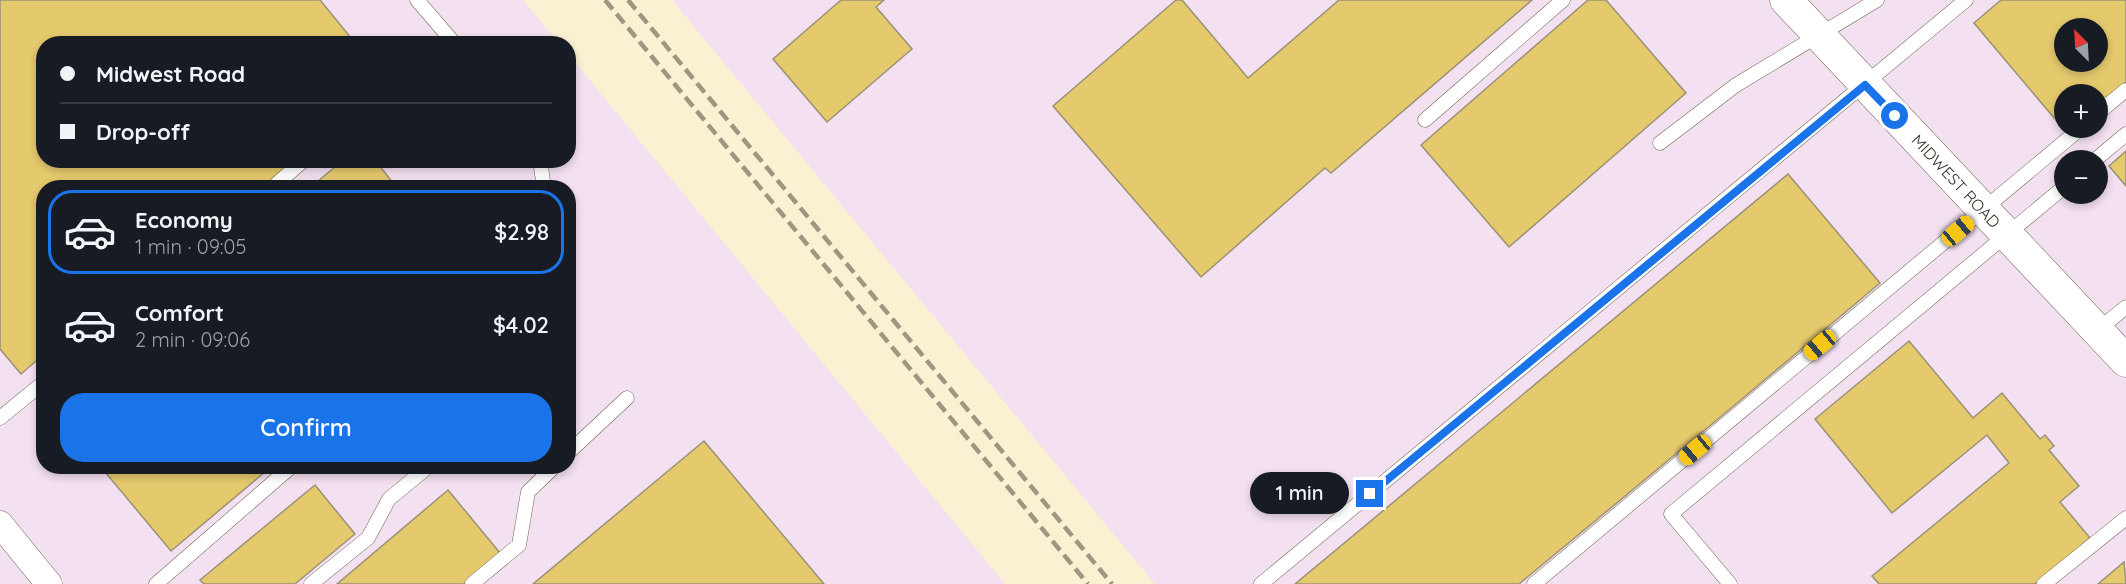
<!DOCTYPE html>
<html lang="en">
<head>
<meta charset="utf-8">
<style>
  body { margin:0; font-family:Quicksand,sans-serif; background:#242831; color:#f1f3f6; height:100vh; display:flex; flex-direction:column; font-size:22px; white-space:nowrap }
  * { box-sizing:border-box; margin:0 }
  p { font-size:20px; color:#9ea1a6 }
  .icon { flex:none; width:33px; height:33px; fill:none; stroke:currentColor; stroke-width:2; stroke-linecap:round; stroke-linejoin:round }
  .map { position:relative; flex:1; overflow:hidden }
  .sheet { position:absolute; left:36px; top:180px; width:540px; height:294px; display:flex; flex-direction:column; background:#171b24; border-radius:24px; box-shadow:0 3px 9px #0003 }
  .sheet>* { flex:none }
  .top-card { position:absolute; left:36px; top:36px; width:540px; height:132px; border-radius:24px; box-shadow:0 3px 9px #0003; display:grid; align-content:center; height:132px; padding:0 24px; background:#171b24 }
  .needle { width:39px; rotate:336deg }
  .buttons { position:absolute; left:2054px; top:18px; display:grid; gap:12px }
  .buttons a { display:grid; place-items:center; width:54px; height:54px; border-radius:50%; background:#171b24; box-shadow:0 3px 9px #0003; font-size:30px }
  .end { position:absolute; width:27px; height:27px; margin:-14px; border:8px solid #1a73e8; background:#fff; box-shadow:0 0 0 3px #fff }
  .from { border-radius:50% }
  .bubble { position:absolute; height:42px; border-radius:21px; background:#171b24; box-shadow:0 3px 9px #0003; font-size:20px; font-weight:600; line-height:42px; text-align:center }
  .car { position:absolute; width:18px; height:36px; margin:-18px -9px; border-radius:8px; box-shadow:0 0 4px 2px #0007; background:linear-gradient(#f5c518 24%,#345 0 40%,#f5c518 0 76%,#345 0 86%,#f5c518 0) }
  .top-card b { display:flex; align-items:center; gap:21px; height:57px; font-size:22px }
  .top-card b+b { border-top:2px solid #363941 }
  .top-card i { width:15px; height:15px; background:#f1f3f6 }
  ul { padding:10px 0 0; list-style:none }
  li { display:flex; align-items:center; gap:18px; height:84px; margin:0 12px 9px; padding:0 12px; border:3px solid transparent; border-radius:24px }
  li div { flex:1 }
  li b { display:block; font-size:22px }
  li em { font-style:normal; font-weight:600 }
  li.selected { border-color:#1a73e8 }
  li>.icon { width:54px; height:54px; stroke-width:1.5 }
  .cta { display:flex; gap:12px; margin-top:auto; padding:12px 24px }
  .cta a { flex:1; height:69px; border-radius:24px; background:#1a73e8; color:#fff; font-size:24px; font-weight:600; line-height:69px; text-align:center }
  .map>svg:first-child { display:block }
</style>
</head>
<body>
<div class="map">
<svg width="2126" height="584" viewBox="0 0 2126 584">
  <rect width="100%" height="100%" fill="#faf0d2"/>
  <path fill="#f3e0f0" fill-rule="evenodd" d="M 0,0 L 523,0 L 559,43 L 44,44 L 44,160 L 568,160 L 569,55 L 1005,584 L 0,584 ZM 44,188 L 568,188 L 568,466 L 44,466 Z
    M 672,0 L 2126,0 L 2126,584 L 1155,584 ZM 2064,28 L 2097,28 L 2097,62 L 2064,62 ZM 2064,94 L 2097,94 L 2097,128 L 2064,128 ZM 2064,160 L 2097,160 L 2097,194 L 2064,194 Z"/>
  <path fill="#e5c96d" stroke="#9b9276" stroke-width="1.5" fill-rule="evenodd" d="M 0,0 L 320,0 L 356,44 L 44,44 L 44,160 L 296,160 L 264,188 L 44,188 L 44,354 L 21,374 L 0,349 Z
    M 841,0 L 884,0 L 876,7 L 912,49 L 827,122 L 773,59 Z
    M 1176,0 L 1182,0 L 1248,78 L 1339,0 L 1532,0 L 1331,173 L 1325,168 L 1201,277 L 1053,106 Z
    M 1588,0 L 1606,0 L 1686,93 L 1509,247 L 1421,145 Z
    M 2001,0 L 2126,0 L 2126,82 L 2097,106 L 2097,94 L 2064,94 L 2064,128 L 2071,128 L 2066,132 L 1974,23 ZM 2064,28 L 2097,28 L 2097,62 L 2064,62 Z
    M 2126,151 L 2126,186 L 2109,166 Z
    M 343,160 L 375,160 L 397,188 L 310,188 Z
    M 1788,174 L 1880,283 L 1730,409 L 1519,584 L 1295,584 Z
    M 1909,341 L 1973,418 L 2002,393 L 2040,439 L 2045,435 L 2054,446 L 2049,450 L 2079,486 L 2060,502 L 2090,538 L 2035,584 L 1879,584 L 1872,576 L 2009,463 L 1987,435 L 1892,513 L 1815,419 Z
    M 704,441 L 824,584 L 533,584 L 638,496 Z
    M 100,466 L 272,466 L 171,551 Z
    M 315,485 L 355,534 L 295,584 L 204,584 L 200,580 Z
    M 448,490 L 500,553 L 464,584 L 337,584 Z
    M 2124,562 L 2126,584 L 2098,584 Z"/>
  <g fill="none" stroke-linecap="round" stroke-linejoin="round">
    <defs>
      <path id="service" d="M 417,0 L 455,44
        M 2097,114 L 2126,90
        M 1425,120 L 1563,0
        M 1660,143 L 1736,85 L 1877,0
        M 540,160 L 544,188
        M 2095,160 L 2126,134
        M 272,188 L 304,160
        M 2098,330 L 2126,307
        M 0,418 L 44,382
        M 568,453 L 627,398
        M 156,584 L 292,466
        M 311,584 L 368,538 L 389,499 L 429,466
        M 472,584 L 519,545 L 528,492 L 555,466
        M 1261,584 L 1966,0
        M 1534,584 L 2081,128
        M 1730,584 L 1671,514 L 2064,187
        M 2044,584 L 2126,518"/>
      <path id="minor" d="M 0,524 L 49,584"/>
      <path id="tertiary" d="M 1786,0 L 2126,361"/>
    </defs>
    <use href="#service" stroke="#6d654a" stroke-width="15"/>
    <use href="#minor" stroke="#6d654a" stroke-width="27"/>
    <use href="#tertiary" stroke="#6d654a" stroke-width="33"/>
    <use href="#service" stroke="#fff" stroke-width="14"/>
    <use href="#minor" stroke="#fff" stroke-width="26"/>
    <use href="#tertiary" stroke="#fff" stroke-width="32"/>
    <path stroke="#9d9681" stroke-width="4.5" stroke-dasharray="12 6" stroke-linecap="butt" d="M 605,0 L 1088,584
      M 628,0 L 1112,584"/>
  </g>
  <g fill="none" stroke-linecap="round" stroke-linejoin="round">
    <path stroke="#1a73e8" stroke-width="8" d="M 1370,494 L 1865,85 L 1895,116"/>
  </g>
  <g text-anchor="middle" stroke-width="4.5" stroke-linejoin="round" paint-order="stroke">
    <g font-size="16" fill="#353126" stroke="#fefefe">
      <text transform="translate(1956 181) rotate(47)" y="6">MIDWEST ROAD</text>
    </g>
  </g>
</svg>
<div class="buttons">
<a><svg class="needle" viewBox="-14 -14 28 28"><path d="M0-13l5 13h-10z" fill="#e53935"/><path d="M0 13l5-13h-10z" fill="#9ea1a6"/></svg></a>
<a>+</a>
<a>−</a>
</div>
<i class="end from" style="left:1895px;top:116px"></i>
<i class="end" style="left:1370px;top:494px"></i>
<div class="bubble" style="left:1250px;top:472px;width:99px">1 min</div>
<i class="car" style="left:1958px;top:231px;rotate:50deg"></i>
<i class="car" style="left:1820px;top:345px;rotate:230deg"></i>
<i class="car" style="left:1695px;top:450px;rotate:230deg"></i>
<div class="top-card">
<b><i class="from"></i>Midwest Road</b>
<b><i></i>Drop-off</b>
</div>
<section class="sheet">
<ul>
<li class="selected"><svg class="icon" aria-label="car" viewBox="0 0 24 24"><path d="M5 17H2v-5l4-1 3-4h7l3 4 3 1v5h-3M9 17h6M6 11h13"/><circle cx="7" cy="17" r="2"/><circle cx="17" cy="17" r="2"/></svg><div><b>Economy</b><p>1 min · 09:05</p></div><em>$2.98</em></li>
<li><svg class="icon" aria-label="car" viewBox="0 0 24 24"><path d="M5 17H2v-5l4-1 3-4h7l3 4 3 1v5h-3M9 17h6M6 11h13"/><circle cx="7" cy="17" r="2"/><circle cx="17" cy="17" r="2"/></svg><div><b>Comfort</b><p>2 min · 09:06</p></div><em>$4.02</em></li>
</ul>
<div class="cta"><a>Confirm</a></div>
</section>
</div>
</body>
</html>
